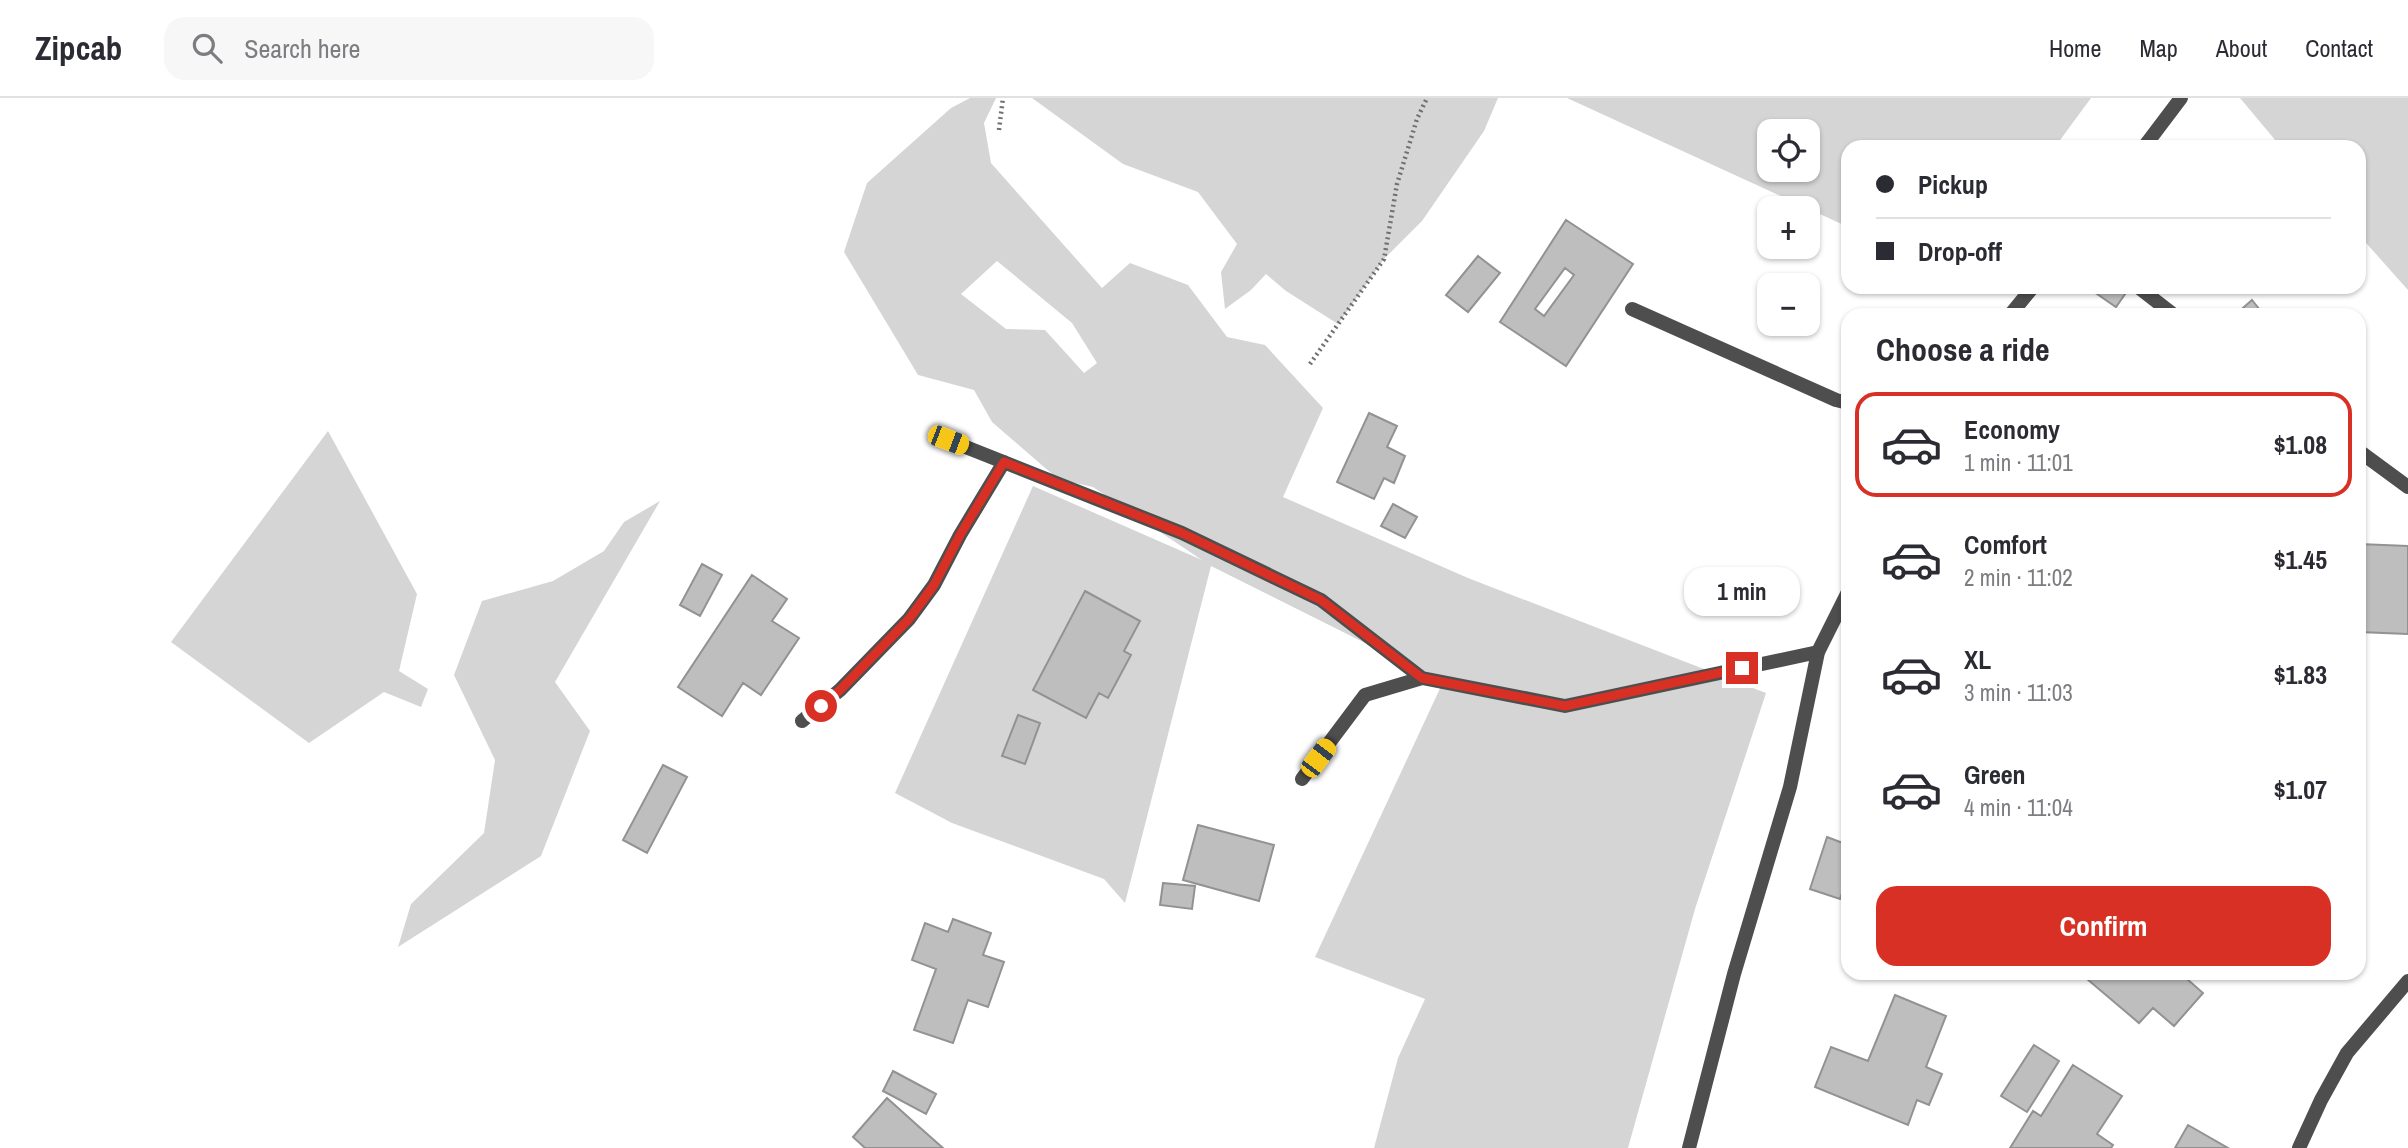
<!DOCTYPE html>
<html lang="en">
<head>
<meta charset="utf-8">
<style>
  body { margin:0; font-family:"Archivo Narrow",sans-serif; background:#f7f7f7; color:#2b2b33; height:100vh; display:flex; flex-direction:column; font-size:26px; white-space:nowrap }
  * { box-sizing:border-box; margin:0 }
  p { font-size:23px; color:#7c7c81 }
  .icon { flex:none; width:38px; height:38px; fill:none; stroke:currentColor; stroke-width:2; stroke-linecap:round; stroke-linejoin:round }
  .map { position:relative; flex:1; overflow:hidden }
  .details { position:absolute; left:1841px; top:210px; width:525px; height:672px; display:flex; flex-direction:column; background:#fff; border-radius:21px; box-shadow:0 2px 5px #0004 }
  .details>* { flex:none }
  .guide { position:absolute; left:1841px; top:42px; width:525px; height:154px; border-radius:21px; box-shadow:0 2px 5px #0004; display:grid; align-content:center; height:154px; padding:0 35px; background:#fff }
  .controls { position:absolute; left:1757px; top:21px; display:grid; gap:14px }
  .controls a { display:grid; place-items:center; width:63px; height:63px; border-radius:14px; background:#fff; box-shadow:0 2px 5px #0004; font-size:35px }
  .end { position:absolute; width:32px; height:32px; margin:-16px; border:9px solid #d93025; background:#fff; box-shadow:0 0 0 4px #fff }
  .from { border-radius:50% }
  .bubble { position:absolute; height:49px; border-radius:21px; background:#fff; box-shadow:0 2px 5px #0004; font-size:23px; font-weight:700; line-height:49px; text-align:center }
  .car { position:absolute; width:21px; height:42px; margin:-21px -10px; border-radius:9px; box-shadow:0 0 5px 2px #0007; background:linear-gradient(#f5c518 24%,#345 0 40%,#f5c518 0 76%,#345 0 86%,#f5c518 0) }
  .guide b { display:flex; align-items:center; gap:24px; height:66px; font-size:26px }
  .guide b+b { border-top:2px solid #e1e1e2 }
  .guide i { width:18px; height:18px; background:#2b2b33 }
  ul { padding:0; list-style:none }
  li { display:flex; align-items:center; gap:21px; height:105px; margin:0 14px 10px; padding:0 21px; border:4px solid transparent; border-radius:21px }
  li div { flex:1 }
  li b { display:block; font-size:26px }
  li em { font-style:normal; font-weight:700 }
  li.current { border-color:#d93025 }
  li>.icon { width:63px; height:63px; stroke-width:1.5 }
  h2 { padding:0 35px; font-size:32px; line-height:84px }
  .cta { display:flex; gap:14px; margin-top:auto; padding:14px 35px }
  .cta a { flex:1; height:80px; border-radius:21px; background:#d93025; color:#fff; font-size:28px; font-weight:700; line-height:80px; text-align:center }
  header { display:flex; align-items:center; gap:42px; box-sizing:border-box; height:98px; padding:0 35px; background:#fff; border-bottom:2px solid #e1e1e2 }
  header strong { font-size:33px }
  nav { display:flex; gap:38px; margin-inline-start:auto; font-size:24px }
  .search { width:490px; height:63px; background:#f7f7f7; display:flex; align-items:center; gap:18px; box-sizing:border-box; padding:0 24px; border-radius:21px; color:#7c7c81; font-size:26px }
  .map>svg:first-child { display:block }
</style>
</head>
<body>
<header>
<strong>Zipcab</strong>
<div class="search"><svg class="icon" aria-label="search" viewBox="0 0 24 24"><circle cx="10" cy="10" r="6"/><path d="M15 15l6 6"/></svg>Search here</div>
<nav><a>Home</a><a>Map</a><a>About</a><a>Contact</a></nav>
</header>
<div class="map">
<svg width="2408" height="1050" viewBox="0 0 2408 1050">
  <rect width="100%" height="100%" fill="#fff"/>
  <path fill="#d5d5d5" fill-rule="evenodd" d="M 970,0 L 996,0 L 984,25 L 991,65 L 1102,190 L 1130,165 L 1188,187 L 1227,239 L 1265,247 L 1323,310 L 1283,399 L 1468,480 L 1766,595 L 1695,811 L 1628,1050 L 1374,1050 L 1398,960 L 1425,901 L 1315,859 L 1443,584 L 1211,468 L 1125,805 L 1104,781 L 952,725 L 895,695 L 1033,388 L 1202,462 L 1093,389 L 1058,381 L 992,324 L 974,292 L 918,277 L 844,154 L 867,85 L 951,10 ZM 997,163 L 1072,225 L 1097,265 L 1084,275 L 1045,232 L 1006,231 L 961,196 Z
    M 1032,0 L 1498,0 L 1484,33 L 1422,123 L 1384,161 L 1338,226 L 1286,193 L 1266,176 L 1251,192 L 1225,211 L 1221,174 L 1237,146 L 1198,94 L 1123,66 Z
    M 1567,0 L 2091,0 L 2055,49 L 1848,49 L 1848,129 ZM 1769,33 L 1808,33 L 1808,72 L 1769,72 Z
    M 2240,0 L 2408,0 L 2408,192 L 2359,137 L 2359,49 L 2281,49 Z
    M 328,333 L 417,496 L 399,573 L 428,591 L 421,609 L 384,594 L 309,645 L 171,544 Z
    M 660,403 L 555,584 L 590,633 L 541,758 L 398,849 L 411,806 L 484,735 L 495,662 L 454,577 L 482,503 L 553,483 L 604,453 L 624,424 Z"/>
  <path fill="#bebebe" stroke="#929292" stroke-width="2" fill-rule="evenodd" d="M 1566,122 L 1633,166 L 1566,268 L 1500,224 ZM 1565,170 L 1574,177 L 1544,218 L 1535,211 Z
    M 1478,158 L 1500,175 L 1468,214 L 1446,197 Z
    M 2087,189 L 2130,189 L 2116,209 Z
    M 2252,202 L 2264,217 L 2235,217 Z
    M 1369,315 L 1397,328 L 1387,349 L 1405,358 L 1394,385 L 1384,380 L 1374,401 L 1337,384 Z
    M 1393,406 L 1417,419 L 1405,440 L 1381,428 Z
    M 2359,446 L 2408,448 L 2408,536 L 2359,534 Z
    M 702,466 L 722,477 L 700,518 L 680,507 Z
    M 752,477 L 787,501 L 772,523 L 799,540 L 761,597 L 743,585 L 722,618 L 678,589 Z
    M 1085,493 L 1140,523 L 1124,553 L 1131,557 L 1108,600 L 1099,595 L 1086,620 L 1033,592 Z
    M 1018,617 L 1040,625 L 1025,666 L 1002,658 Z
    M 663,667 L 687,679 L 647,755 L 623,742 Z
    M 1198,727 L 1274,747 L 1259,803 L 1183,782 Z
    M 1827,739 L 1848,747 L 1848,777 L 1840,801 L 1810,791 Z
    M 1163,785 L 1195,788 L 1192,811 L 1160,807 Z
    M 953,821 L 991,835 L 983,857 L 1004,864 L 988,909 L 968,902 L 953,945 L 914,932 L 936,871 L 912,862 L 925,825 L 948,834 Z
    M 2093,875 L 2193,875 L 2187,881 L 2203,895 L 2174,928 L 2153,910 L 2139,925 L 2087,881 Z
    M 1895,897 L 1946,918 L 1926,969 L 1942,976 L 1929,1007 L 1917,1002 L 1908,1027 L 1815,989 L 1831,949 L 1868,963 Z
    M 2034,947 L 2059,963 L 2027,1014 L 2001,998 Z
    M 2073,967 L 2122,998 L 2097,1036 L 2113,1047 L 2111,1050 L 2010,1050 L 2033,1013 L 2041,1018 Z
    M 893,973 L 936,996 L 926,1016 L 883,993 Z
    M 887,1000 L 917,1027 L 943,1050 L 865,1050 L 853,1039 Z
    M 2188,1027 L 2228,1050 L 2175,1050 Z"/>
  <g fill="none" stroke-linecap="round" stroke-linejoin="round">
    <path stroke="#707070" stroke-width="4.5" stroke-dasharray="2 3.5" stroke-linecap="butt" d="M 999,32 L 1003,0
      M 1310,266 L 1384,161 L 1397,86 L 1417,21 L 1427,0"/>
    <path stroke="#4e4e4e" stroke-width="14" d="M 2138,189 L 2174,217
      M 1632,211 L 1836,302 L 1848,305
      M 948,342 L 1182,435 L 1321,502 L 1422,580
      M 2359,353 L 2408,389
      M 802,623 L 840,592 L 909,521 L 934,487 L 960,437 L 1004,364
      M 1302,681 L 1365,597 L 1422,580 L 1565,608 L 1818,554"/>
    <path stroke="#4e4e4e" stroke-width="14" d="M 2144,49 L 2181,0
      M 2010,217 L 2033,189
      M 1689,1050 L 1734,876 L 1790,689 L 1818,554 L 1848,494
      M 2299,1050 L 2321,1002 L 2347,955 L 2408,883"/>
  </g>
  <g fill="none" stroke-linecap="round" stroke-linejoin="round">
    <path stroke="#d93025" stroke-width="9" d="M 821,608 L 840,592 L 909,521 L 934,487 L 960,437 L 1004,364 L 1182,435 L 1321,502 L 1422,580 L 1565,608 L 1742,570"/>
  </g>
</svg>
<div class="controls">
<a><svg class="icon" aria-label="locate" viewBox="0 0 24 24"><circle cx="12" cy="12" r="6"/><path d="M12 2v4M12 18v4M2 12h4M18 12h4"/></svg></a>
<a>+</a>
<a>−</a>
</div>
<i class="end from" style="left:821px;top:608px"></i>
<i class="end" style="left:1742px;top:570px"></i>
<div class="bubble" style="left:1684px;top:469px;width:116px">1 min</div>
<i class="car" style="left:948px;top:342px;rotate:111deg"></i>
<i class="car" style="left:1318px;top:660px;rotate:37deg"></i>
<div class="guide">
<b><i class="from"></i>Pickup</b>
<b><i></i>Drop-off</b>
</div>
<section class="details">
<h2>Choose a ride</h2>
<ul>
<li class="current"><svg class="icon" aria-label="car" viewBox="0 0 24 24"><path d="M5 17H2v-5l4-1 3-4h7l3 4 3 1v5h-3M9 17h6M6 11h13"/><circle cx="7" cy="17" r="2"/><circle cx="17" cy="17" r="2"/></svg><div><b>Economy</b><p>1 min · 11:01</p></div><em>$1.08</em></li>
<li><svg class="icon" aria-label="car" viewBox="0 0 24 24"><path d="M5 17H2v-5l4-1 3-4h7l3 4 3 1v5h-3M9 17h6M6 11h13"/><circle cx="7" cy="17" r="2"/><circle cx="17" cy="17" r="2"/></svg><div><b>Comfort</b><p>2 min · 11:02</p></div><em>$1.45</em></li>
<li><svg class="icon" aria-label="car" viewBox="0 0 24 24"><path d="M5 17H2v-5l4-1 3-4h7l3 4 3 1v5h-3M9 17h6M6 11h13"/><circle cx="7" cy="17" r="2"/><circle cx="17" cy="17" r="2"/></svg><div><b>XL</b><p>3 min · 11:03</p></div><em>$1.83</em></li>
<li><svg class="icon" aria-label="car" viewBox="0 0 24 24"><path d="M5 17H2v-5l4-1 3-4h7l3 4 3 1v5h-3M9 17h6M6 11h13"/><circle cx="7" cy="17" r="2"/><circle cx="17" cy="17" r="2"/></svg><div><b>Green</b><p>4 min · 11:04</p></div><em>$1.07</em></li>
</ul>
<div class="cta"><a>Confirm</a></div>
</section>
</div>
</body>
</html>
